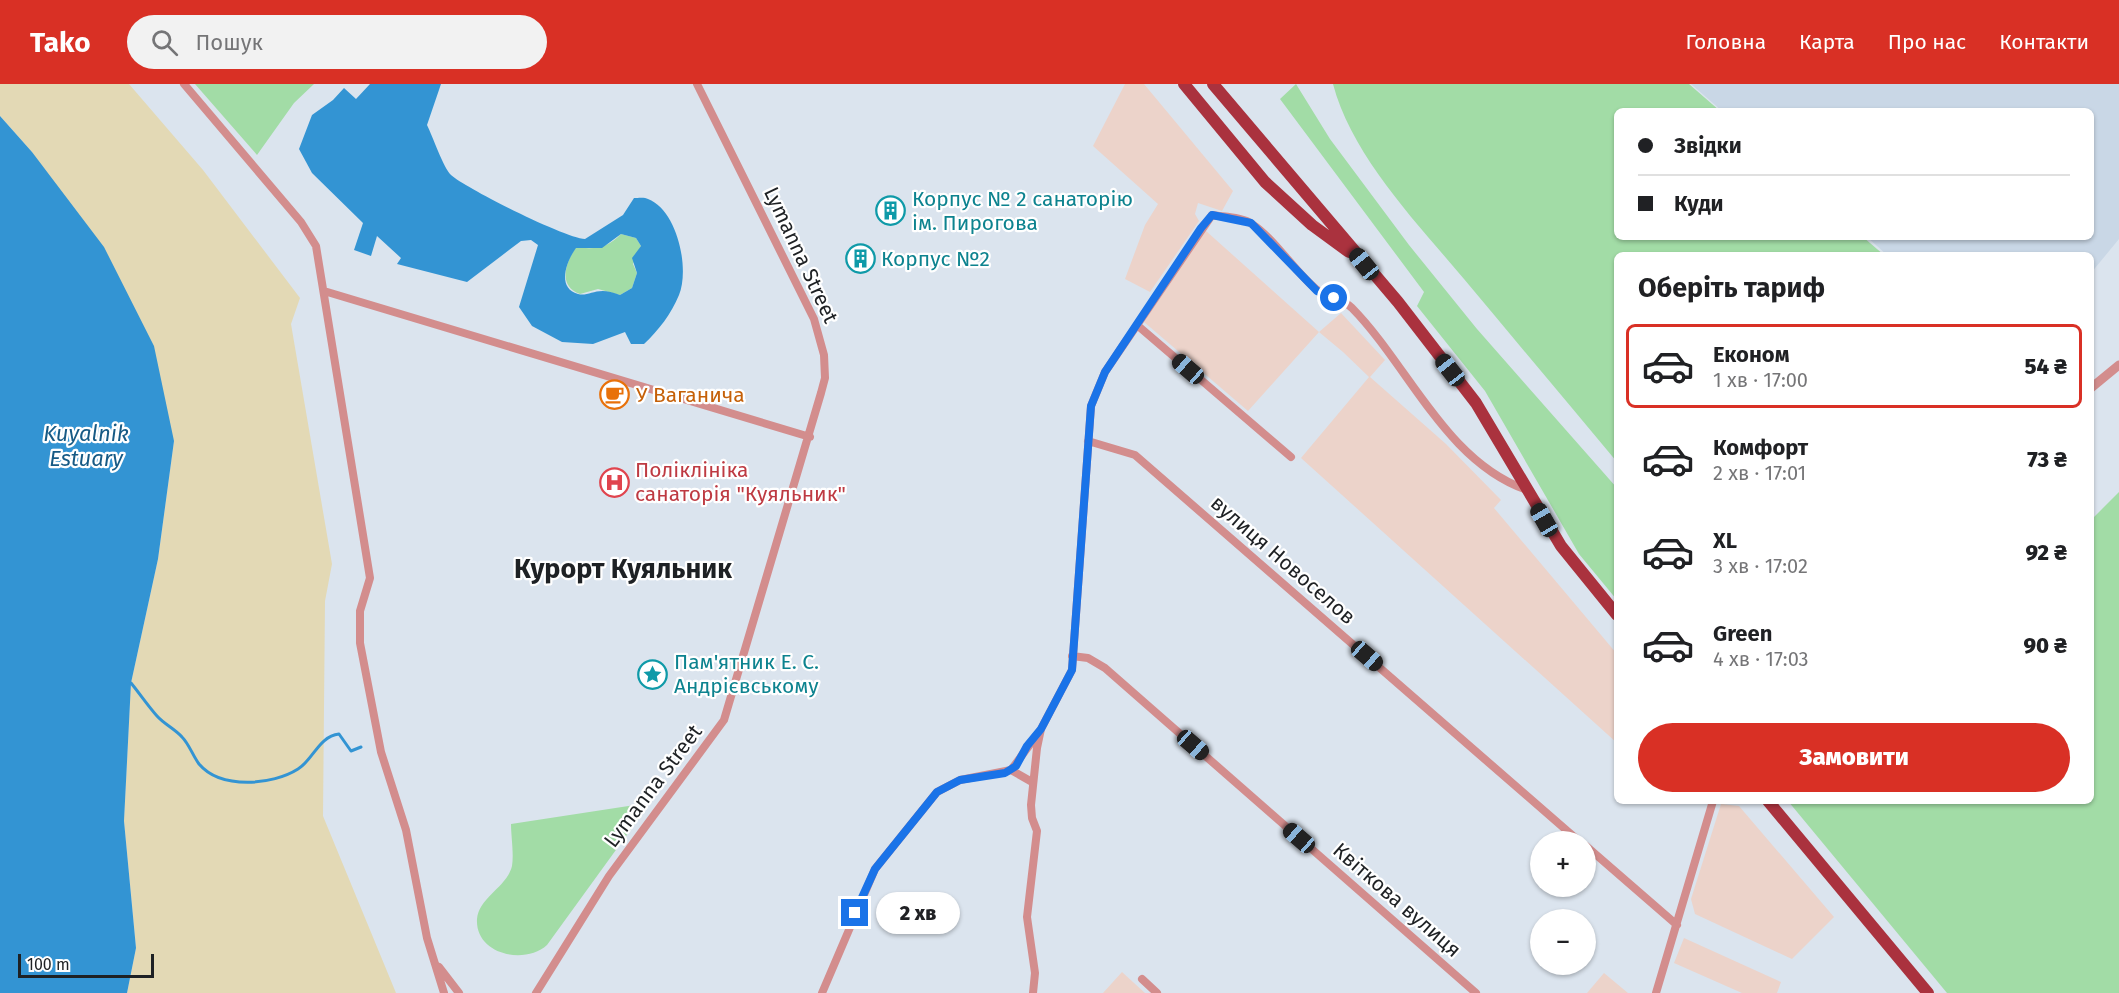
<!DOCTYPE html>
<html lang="uk">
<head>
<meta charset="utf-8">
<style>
  body { margin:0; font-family:"Fira Sans",sans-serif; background:#f2f2f2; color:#202124; height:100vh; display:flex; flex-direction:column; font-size:22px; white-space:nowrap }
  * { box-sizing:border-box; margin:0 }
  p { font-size:20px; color:#757577 }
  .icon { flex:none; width:33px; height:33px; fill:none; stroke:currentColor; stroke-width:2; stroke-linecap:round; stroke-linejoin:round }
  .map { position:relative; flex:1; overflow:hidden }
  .panel { position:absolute; left:1614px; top:168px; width:480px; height:552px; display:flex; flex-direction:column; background:#fff; border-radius:9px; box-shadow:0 2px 4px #0004 }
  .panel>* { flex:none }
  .top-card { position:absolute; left:1614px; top:24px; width:480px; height:132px; border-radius:9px; box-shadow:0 2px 4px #0004; display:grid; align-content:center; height:132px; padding:0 24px; background:#fff }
  .fabs { position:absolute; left:1530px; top:747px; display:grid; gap:12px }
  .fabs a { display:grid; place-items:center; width:66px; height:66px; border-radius:50%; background:#fff; box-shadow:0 2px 4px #0004; font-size:30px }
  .scale { position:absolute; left:18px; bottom:15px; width:136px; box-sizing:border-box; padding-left:6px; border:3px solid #1e2124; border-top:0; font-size:16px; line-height:21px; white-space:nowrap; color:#1e2124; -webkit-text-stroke:4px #fff; paint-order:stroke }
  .end { position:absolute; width:27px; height:27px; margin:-14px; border:8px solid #1a73e8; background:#fff; box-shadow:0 0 0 3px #fff }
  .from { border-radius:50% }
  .bubble { position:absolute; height:42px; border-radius:21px; background:#fff; box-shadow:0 2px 4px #0004; font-size:20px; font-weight:800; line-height:42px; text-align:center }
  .car { position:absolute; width:18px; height:36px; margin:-18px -9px; border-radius:8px; box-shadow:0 0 4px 2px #0007; background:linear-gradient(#222 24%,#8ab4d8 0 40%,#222 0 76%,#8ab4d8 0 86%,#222 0) }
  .top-card b { display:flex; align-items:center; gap:21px; height:57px; font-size:22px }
  .top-card b+b { border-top:2px solid #e0e0e0 }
  .top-card i { width:15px; height:15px; background:#202124 }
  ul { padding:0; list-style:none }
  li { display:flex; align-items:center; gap:18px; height:84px; margin:0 12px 9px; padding:0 12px; border:3px solid transparent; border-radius:9px }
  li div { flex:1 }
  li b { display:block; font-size:22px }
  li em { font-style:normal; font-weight:800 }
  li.current { border-color:#d93025 }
  li>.icon { width:54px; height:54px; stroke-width:1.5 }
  h2 { padding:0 24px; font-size:27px; line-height:72px }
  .cta { display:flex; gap:12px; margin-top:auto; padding:12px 24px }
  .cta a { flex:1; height:69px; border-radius:36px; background:#d93025; color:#fff; font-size:24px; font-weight:800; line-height:69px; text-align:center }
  header { display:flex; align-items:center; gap:36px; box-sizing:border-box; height:84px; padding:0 30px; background:#d93025; color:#fff }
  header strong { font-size:28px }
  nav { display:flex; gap:33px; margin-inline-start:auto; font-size:21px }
  .search { width:420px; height:54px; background:#f2f2f2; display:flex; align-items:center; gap:15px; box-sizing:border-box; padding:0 21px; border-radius:33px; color:#757577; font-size:22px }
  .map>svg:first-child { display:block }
</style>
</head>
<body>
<header>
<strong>Tako</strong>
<div class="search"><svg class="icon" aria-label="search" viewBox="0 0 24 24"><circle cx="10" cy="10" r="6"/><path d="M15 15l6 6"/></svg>Пошук</div>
<nav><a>Головна</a><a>Карта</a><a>Про нас</a><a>Контакти</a></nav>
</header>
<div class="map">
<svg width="2119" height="909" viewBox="0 0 2119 909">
  <rect width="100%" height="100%" fill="#dbe4ee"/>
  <path fill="#c9d7e6" d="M 1691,0 L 2119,0 L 2119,155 L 2091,189 L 2091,171 L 1887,171 L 1867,153 L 2091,153 L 2091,27 L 1722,27 Z"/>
  <path fill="#ecd3ca" d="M 1125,0 L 1144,0 L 1233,107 L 1222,127 L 1198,119 L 1195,130 L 1199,137 L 1150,208 L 1125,195 L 1145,141 L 1158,120 L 1093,62 Z
    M 1206,147 L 1319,248 L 1341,229 L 1385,276 L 1370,293 L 1446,360 L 1501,416 L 1494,424 L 1617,570 L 1617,659 L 1301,374 L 1369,293 L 1343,268 L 1319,248 L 1248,327 L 1144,238 Z
    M 1721,720 L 1739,722 L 1834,833 L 1792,875 L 1695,830 L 1691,815 Z
    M 1684,854 L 1781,898 L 1777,909 L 1742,909 L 1674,879 Z
    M 1122,888 L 1145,909 L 1103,909 Z
    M 1604,889 L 1628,909 L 1587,909 Z"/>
  <path fill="#a2dca6" d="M 195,0 L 314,0 L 294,19 L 257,71 Z
    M 1296,0 L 1330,55 L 1409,161 L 1477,245 L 1617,404 L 1617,516 L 1579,470 L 1485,307 L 1417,222 L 1424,208 L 1280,15 Z
    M 1333,0 L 1689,0 L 1720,27 L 1617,27 L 1617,153 L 1863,153 L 1884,171 L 1617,171 L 1617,378 C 1566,317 1515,256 1464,195 C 1417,139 1352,72 1333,0 Z
    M 621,150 L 636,154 L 641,162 L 633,180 L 637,189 L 632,204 L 620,211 L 598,205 L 580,210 C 557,202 566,178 576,163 C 594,166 608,164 621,150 Z
    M 2119,408 L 2119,909 L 1947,909 L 1788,717 L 2091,717 L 2091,436 Z
    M 635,721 L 642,730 L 547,861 C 525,881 475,871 477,835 C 479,813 507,803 512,782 C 514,769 511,752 511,740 Z"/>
  <path fill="#e3d9b5" d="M 0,0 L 129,0 L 203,86 L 300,214 L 291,240 L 332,480 L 325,517 L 323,732 L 396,909 L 127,909 L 136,864 L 124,737 L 131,599 L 158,475 L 174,357 L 32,68 L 0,32 Z"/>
  <path fill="#3394d3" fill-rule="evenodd" d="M 370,0 L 441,0 L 427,41 C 433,53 443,83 451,91 C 467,105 565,154 585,155 L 623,131 L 634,114 C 638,114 645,113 648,115 C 677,126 690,184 679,211 C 671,230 659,246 644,260 L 631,260 L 625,248 L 593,260 L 562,258 L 532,242 L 519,223 L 538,161 L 531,156 L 521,157 L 467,198 L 397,180 L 401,174 L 377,152 L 371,172 L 354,166 L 363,139 L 312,89 L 299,65 L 312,31 L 333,16 L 344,4 L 356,15 ZM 621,150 L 636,154 L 641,162 L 632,174 L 637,189 L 632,204 L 620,211 C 597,201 590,213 578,210 C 555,203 568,175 576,164 L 602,164 Z
    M 0,32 L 32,68 L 104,163 L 154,262 L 174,357 L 158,475 L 131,599 L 124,737 L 136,864 L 127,909 L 0,909 Z"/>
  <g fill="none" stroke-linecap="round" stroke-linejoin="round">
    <path stroke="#3394d3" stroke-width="3" d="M 131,599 C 140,610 148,622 157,632 C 164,640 175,645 182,653 C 189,660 193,672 199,680 C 221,706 273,701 298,685 C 313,676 319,652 339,650 L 351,667 L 361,663"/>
    <path stroke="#d38d8d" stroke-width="8" d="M 184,0 L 301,138 L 316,162 L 370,494 L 360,527 L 360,559 L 381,668 L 406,746 L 427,854 L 444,909
      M 324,207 L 810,353
      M 1137,241 L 1291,373
      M 1088,357 L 1135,371 L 1580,758
      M 1072,572 L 1088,574 L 1105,584 L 1476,909
      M 1011,686 L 1032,698
      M 1586,762 L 1677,841
      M 439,883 L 459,909
      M 1142,895 L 1157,909
      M 536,909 L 609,792 L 724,636 L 821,309 L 825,294 L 824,271 L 814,235 L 697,0
      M 822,909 L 875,785 L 937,708 L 960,696 L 1011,686 L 1040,647
      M 1033,909 L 1035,889 L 1027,833 L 1037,747 L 1032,734 L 1031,721 L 1037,664 L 1041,645 L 1072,586 L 1091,322 L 1105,288 L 1212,131 C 1223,133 1243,133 1252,140 C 1274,154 1295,188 1316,205 C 1326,214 1343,214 1352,224 C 1409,282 1446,378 1527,406
      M 1656,909 L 1713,717"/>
    <path stroke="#d38d8d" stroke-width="9" d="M 2091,304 L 2119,281"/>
    <path stroke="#aa323e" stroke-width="12" d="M 1184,0 L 1265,98 L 1312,141 L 1349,168
      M 1213,0 L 1398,218 L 1476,319 L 1561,462 L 1617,531
      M 1768,717 L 1928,909"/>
  </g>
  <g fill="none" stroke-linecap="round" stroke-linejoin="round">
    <path stroke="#1a73e8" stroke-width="8" d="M 855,829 L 875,785 L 937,708 L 960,696 L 1005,689 L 1016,682 L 1027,662 L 1041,645 L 1072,586 L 1091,322 L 1105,288 L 1201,144 L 1212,131 L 1251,139 L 1317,207 L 1334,214"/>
  </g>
  <defs>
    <symbol id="building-ring" viewBox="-11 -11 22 22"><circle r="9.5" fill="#fff" stroke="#0f9aa8" stroke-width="1.5"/><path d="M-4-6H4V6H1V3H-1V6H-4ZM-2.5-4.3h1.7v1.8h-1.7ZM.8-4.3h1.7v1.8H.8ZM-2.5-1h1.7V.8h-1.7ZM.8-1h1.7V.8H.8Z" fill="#0f9aa8"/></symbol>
    <symbol id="cafe-ring" viewBox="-11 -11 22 22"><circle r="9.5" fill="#fff" stroke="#e8710a" stroke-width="1.5"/><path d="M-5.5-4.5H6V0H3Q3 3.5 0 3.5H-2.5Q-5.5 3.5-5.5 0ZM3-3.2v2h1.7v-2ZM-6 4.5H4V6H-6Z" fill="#e8710a"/></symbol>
    <symbol id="hospital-ring" viewBox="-11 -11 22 22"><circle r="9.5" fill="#fff" stroke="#e0444e" stroke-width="1.5"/><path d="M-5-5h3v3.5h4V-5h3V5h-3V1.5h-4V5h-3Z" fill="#e0444e"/></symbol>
    <symbol id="sight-ring" viewBox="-11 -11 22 22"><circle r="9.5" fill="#fff" stroke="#0f9aa8" stroke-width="1.5"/><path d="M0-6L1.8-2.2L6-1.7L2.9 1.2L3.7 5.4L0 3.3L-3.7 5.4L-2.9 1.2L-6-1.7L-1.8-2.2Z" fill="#0f9aa8"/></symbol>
  </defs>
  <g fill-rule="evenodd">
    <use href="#building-ring" x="874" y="110" width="33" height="33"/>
    <use href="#building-ring" x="844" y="158" width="33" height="33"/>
    <use href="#cafe-ring" x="598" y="294" width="33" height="33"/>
    <use href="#hospital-ring" x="598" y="382" width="33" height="33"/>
    <use href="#sight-ring" x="636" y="574" width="33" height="33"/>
  </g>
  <g text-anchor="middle" stroke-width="4.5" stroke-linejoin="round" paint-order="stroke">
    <g font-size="21" fill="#0d838f" stroke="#fff" text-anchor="start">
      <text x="912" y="122">Корпус № 2 санаторію<tspan x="912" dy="24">ім. Пирогова</tspan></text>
      <text x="881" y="182">Корпус №2</text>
      <text x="674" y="585">Пам'ятник Е. С.<tspan x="674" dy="24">Андрієвському</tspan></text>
    </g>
    <g font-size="21" fill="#1e2124" stroke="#fff">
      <text transform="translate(801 171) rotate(65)" y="7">Lymanna Street</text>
      <text transform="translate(1283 476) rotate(41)" y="7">вулиця Новоселов</text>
      <text transform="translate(653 702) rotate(-53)" y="7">Lymanna Street</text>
      <text transform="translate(1397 816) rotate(41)" y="7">Квіткова вулиця</text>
    </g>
    <g font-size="21" fill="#c56008" stroke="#fff" text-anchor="start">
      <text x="636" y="318">У Ваганича</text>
    </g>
    <g font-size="21" fill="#be3a42" stroke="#fff" text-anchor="start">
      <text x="635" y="393">Поліклініка<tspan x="635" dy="24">санаторія "Куяльник"</tspan></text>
    </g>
    <g font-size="22" font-style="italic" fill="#165a85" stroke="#fff">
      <text x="86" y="357">Kuyalnik<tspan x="86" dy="25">Estuary</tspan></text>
    </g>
    <g font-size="27" font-weight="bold" fill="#1e2124" stroke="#fff">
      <text x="623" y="494">Курорт Куяльник</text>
    </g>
  </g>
</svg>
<div class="fabs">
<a>+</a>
<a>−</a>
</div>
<div class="scale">100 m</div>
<i class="end from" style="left:1334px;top:214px"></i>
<i class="end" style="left:855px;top:829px"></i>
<div class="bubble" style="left:876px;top:808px;width:84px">2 хв</div>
<i class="car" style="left:1364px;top:180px;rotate:321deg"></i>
<i class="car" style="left:1188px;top:285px;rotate:311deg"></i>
<i class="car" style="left:1450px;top:286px;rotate:322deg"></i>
<i class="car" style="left:1544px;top:436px;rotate:330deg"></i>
<i class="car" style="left:1367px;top:572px;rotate:131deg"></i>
<i class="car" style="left:1193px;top:661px;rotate:131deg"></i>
<i class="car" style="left:1299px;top:754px;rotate:311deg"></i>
<div class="top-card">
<b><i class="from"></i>Звідки</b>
<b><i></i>Куди</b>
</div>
<section class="panel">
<h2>Оберіть тариф</h2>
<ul>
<li class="current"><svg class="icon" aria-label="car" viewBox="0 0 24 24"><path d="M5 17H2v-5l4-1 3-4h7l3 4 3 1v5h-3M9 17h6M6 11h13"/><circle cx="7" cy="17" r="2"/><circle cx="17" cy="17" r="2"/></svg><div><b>Економ</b><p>1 хв · 17:00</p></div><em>54 ₴</em></li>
<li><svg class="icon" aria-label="car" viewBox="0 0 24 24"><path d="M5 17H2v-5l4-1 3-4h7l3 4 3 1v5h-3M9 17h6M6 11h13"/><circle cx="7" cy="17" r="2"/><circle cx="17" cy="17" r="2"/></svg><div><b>Комфорт</b><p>2 хв · 17:01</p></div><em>73 ₴</em></li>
<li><svg class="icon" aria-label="car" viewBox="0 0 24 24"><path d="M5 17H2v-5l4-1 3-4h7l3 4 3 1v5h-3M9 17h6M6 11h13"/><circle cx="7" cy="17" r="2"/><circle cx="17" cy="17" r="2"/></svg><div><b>XL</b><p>3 хв · 17:02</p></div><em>92 ₴</em></li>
<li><svg class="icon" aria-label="car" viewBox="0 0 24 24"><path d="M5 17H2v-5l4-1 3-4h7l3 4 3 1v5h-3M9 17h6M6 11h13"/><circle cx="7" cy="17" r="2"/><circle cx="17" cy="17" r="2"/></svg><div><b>Green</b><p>4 хв · 17:03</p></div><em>90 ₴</em></li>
</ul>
<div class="cta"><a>Замовити</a></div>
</section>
</div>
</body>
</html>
